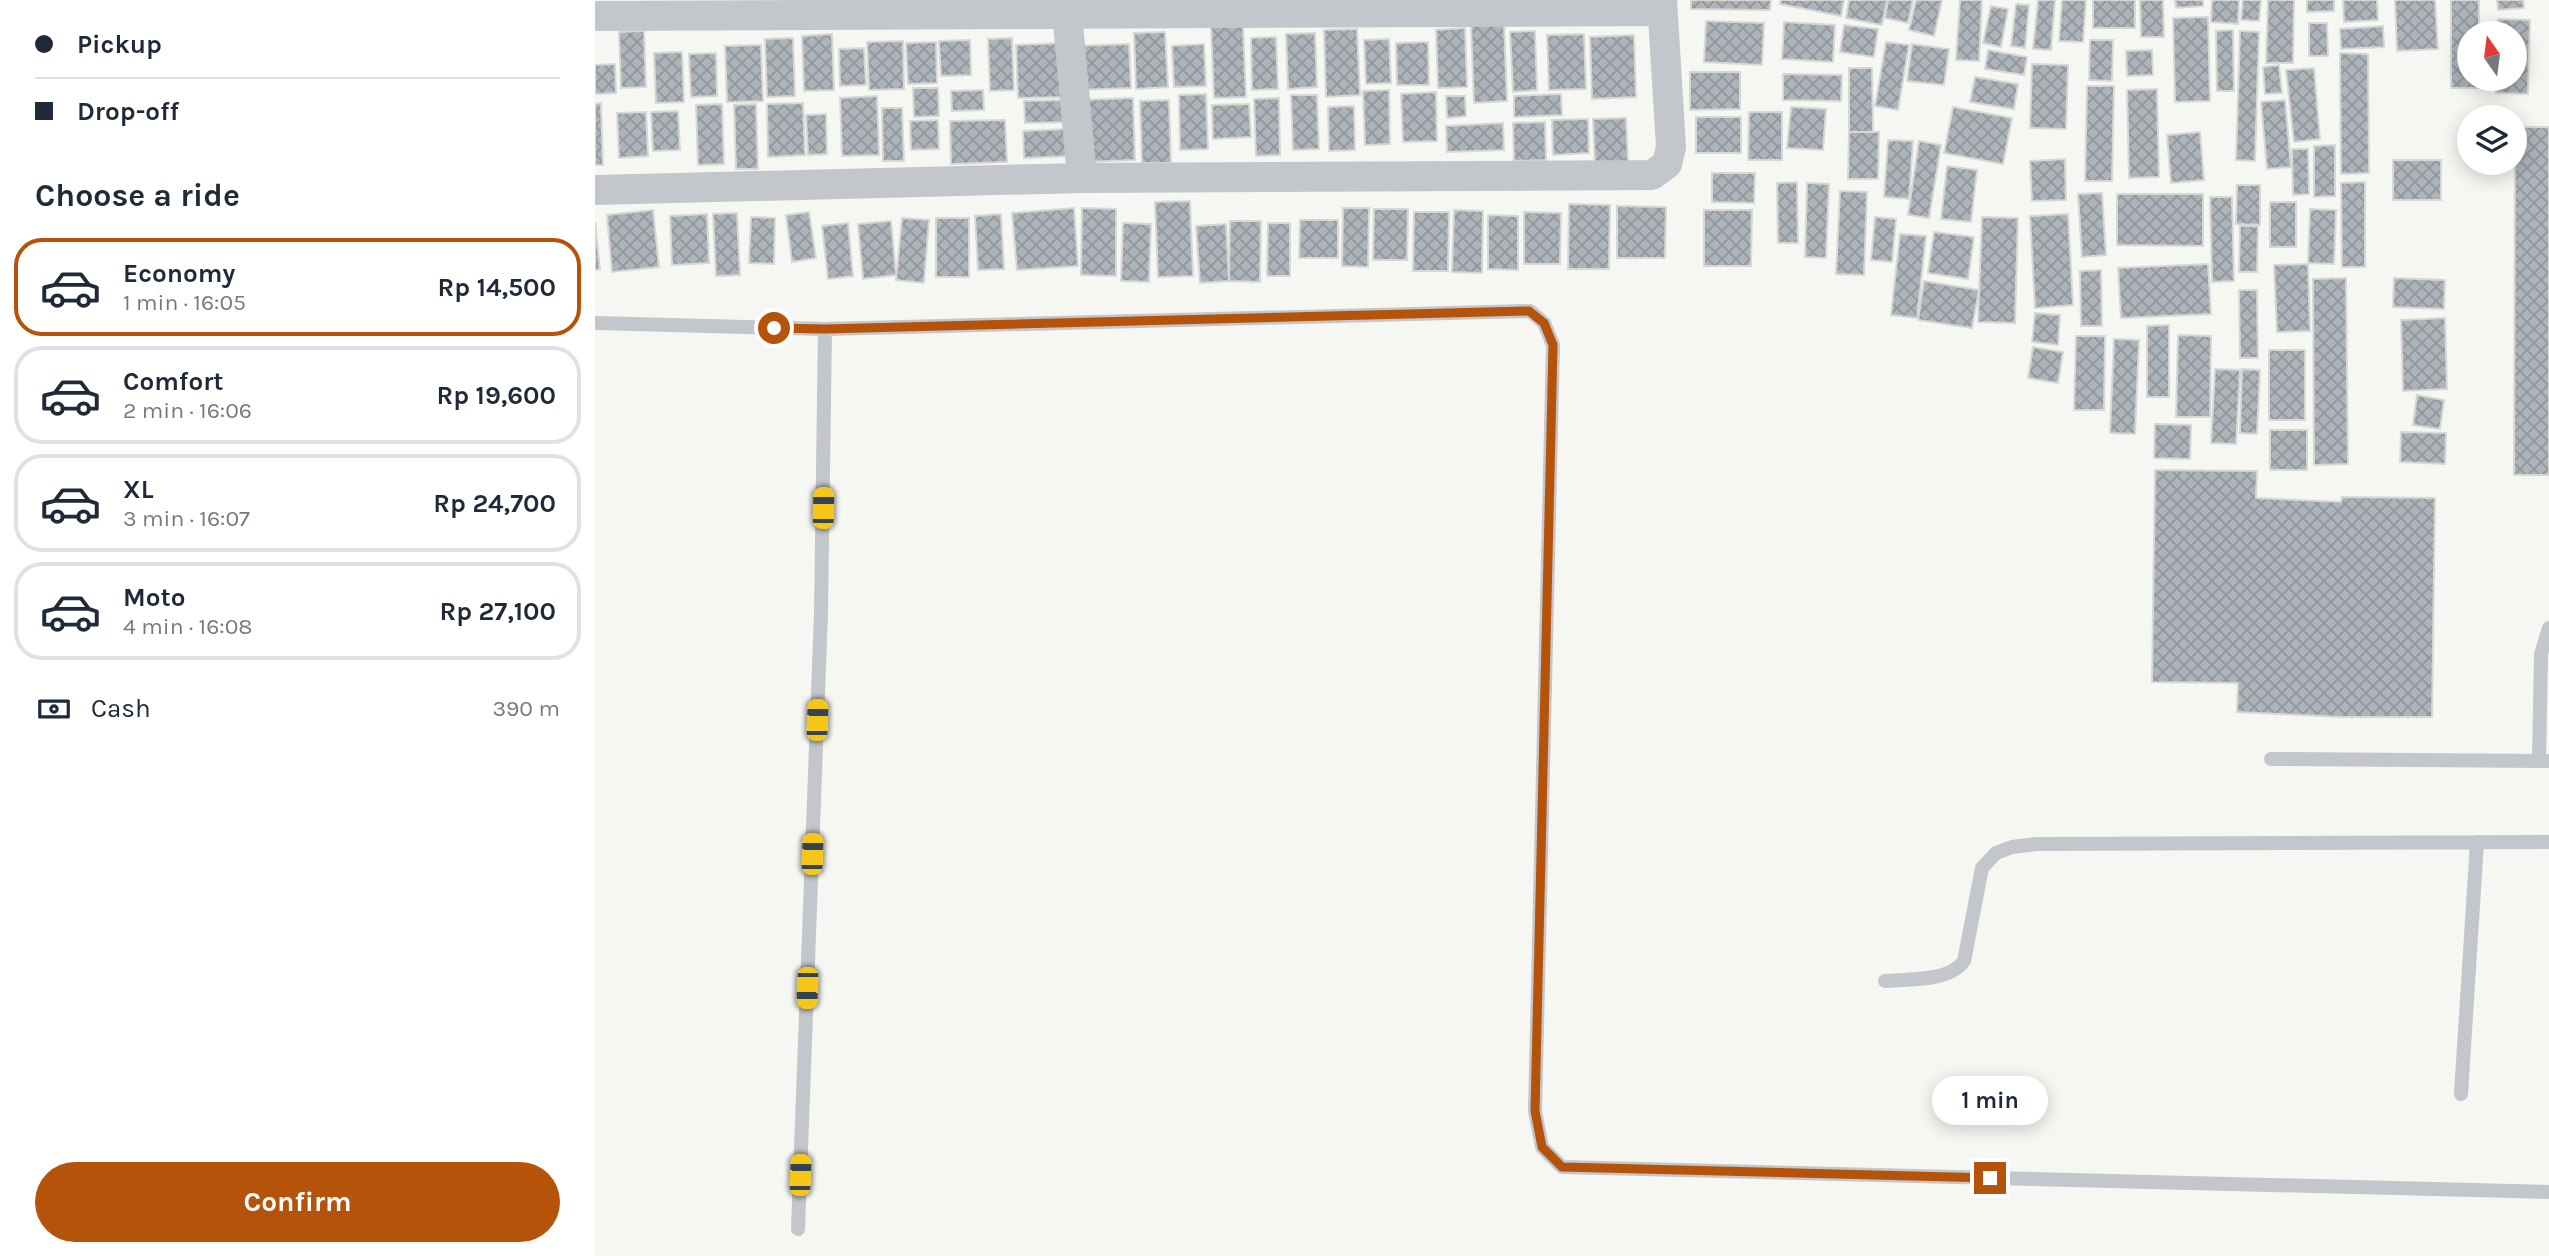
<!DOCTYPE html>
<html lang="en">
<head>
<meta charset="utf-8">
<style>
  body { margin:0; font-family:Karla,sans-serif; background:#f2f2f3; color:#1f2937; height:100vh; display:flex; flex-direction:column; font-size:26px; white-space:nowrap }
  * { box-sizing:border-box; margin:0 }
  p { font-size:23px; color:#747a83 }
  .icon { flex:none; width:38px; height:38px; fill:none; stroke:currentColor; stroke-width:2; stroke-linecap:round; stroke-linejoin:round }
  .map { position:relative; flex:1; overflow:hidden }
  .panel { display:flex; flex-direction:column; background:#fff; width:595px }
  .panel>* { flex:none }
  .banner { display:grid; align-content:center; height:154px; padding:0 35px; background:#fff }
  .needle { width:46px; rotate:346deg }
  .tools { position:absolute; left:1862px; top:21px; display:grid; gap:14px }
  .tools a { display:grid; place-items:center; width:70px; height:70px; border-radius:50%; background:#fff; box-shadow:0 4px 18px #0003; font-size:35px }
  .end { position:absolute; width:32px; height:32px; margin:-16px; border:9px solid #b45309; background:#fff; box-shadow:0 0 0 4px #fff }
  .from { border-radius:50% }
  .bubble { position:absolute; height:49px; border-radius:24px; background:#fff; box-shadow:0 4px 18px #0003; font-size:23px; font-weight:700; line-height:49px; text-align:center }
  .car { position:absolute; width:21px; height:42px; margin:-21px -10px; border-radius:9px; box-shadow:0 0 5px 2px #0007; background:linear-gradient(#f5c518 24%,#345 0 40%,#f5c518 0 76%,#345 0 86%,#f5c518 0) }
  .banner b { display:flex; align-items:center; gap:24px; height:66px; font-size:26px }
  .banner b+b { border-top:2px solid #e0e1e3 }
  .banner i { width:18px; height:18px; background:#1f2937 }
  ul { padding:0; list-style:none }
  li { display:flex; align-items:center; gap:21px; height:98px; margin:0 14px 10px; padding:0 21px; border:4px solid #e0e1e3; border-radius:28px }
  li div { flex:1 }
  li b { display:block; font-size:26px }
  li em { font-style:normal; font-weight:700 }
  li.selected { border-color:#b45309 }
  li>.icon { width:63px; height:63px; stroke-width:1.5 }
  h2 { padding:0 35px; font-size:32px; line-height:84px }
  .pay { display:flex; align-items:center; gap:18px; height:77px; padding:0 35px; font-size:26px }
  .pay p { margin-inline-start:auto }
  .primary-button { display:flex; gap:14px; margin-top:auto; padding:14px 35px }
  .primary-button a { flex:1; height:80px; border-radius:42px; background:#b45309; color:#fff; font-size:28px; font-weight:700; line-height:80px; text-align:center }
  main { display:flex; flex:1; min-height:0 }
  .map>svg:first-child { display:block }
</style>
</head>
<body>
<main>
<section class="panel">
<div class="banner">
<b><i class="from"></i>Pickup</b>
<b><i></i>Drop-off</b>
</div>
<h2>Choose a ride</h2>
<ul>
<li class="selected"><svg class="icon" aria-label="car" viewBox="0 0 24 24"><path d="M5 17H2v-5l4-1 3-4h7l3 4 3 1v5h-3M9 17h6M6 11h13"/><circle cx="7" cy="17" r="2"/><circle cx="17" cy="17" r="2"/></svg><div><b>Economy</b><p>1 min · 16:05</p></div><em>Rp 14,500</em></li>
<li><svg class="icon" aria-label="car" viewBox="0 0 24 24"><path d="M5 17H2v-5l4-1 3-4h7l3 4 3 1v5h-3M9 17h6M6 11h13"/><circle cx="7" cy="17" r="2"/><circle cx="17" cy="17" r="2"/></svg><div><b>Comfort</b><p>2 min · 16:06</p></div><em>Rp 19,600</em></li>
<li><svg class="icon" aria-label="car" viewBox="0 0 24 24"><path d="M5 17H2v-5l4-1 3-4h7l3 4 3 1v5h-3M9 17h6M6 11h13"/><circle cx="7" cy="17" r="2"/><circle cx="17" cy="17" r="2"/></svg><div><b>XL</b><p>3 min · 16:07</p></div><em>Rp 24,700</em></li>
<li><svg class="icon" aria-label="car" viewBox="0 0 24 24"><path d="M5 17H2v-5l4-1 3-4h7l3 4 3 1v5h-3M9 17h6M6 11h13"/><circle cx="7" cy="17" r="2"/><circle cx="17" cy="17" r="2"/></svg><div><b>Moto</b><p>4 min · 16:08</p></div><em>Rp 27,100</em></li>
</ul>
<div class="pay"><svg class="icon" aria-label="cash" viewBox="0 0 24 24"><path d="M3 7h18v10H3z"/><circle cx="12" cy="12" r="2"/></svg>Cash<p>390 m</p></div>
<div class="primary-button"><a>Confirm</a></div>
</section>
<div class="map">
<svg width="1954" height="1256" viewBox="0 0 1954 1256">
  <defs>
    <pattern id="building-cross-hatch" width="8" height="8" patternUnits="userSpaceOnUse" patternTransform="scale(1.75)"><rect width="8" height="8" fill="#acb3b9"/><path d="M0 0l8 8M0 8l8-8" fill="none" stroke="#90969c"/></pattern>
  </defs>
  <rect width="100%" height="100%" fill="#f6f6f3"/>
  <path fill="url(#building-cross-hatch)" stroke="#d7d8d5" stroke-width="2" d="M 1096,0 L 1176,0 L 1175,10 L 1096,9 Z
    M 1186,0 L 1249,0 L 1246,16 L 1185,4 Z
    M 1254,0 L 1292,0 L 1287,25 L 1251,18 Z
    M 1293,0 L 1318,0 L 1313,23 L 1290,18 Z
    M 1321,0 L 1347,0 L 1339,36 L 1314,30 Z
    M 1365,0 L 1387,0 L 1384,61 L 1361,60 Z
    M 1443,0 L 1460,0 L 1456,50 L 1438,49 Z
    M 1467,0 L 1491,0 L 1488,42 L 1464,41 Z
    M 1498,0 L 1540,0 L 1540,28 L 1498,28 Z
    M 1545,0 L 1568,0 L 1569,37 L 1546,37 Z
    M 1580,0 L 1608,0 L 1608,6 L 1581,8 Z
    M 1617,0 L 1644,0 L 1643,24 L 1616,22 Z
    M 1648,0 L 1666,0 L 1664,21 L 1646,20 Z
    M 1673,0 L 1699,0 L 1698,63 L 1671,63 Z
    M 1712,0 L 1739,0 L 1739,11 L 1712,12 Z
    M 1748,0 L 1782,0 L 1783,20 L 1749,22 Z
    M 1800,0 L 1840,0 L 1843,49 L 1802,51 Z
    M 1856,0 L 1884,0 L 1884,33 L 1874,33 L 1874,79 L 1884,79 L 1884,88 L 1856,88 Z
    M 1902,0 L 1928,0 L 1929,8 L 1903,10 Z
    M 1421,4 L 1434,5 L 1430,48 L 1416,46 Z
    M 1396,6 L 1413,9 L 1406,47 L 1388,43 Z
    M 1613,17 L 1615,101 L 1580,102 L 1578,18 Z
    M 1903,19 L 1935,20 L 1933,94 L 1901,93 L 1901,79 L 1920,79 L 1920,33 L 1903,33 Z
    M 1111,21 L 1169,23 L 1167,65 L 1109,62 Z
    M 1189,22 L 1240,25 L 1238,62 L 1187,59 Z
    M 909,23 L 912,101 L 879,103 L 876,24 Z
    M 1714,23 L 1732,23 L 1733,56 L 1714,56 Z
    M 1249,25 L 1283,29 L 1279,57 L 1245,52 Z
    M 648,26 L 651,97 L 619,98 L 616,27 Z
    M 1788,26 L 1789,47 L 1746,49 L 1745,29 Z
    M 870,28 L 872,87 L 843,88 L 841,30 Z
    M 762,29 L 765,95 L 731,97 L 729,30 Z
    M 1638,30 L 1639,91 L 1622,91 L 1621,31 Z
    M 49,31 L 51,87 L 26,88 L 24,32 Z
    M 940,31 L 942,90 L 918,92 L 915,32 Z
    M 1645,31 L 1664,32 L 1660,161 L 1641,160 Z
    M 570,32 L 573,87 L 541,89 L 539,33 Z
    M 720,33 L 722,87 L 693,89 L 691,34 Z
    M 237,34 L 239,90 L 209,91 L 207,36 Z
    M 989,34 L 991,89 L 954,90 L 952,35 Z
    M 1039,35 L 1041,97 L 997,99 L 995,37 Z
    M 681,37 L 683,89 L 657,90 L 656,38 Z
    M 198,38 L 200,96 L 172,97 L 170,39 Z
    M 417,38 L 419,90 L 395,91 L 393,39 Z
    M 794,39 L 796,83 L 771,84 L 769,40 Z
    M 375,40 L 376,75 L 346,76 L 344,41 Z
    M 1495,40 L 1518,40 L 1517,81 L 1494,80 Z
    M 308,41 L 309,89 L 274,90 L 272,42 Z
    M 341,42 L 342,83 L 313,84 L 311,43 Z
    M 833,42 L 834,85 L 802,85 L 801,43 Z
    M 1291,42 L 1314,45 L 1303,110 L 1280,106 Z
    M 467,43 L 469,97 L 423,98 L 421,45 Z
    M 534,44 L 536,88 L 482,90 L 481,46 Z
    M 609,44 L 611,86 L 579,87 L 577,46 Z
    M 1317,44 L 1354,49 L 1349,85 L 1312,81 Z
    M 166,45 L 168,101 L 132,102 L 130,46 Z
    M 269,48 L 271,85 L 245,86 L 244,49 Z
    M 1393,50 L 1432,57 L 1429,75 L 1390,69 Z
    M 1557,50 L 1558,75 L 1532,76 L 1531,51 Z
    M 87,52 L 89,102 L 61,103 L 59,53 Z
    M 121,53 L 122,96 L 96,97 L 94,54 Z
    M 1745,53 L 1773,54 L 1774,173 L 1746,174 Z
    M 20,64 L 21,93 L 0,94 L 0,65 Z
    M 1437,64 L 1473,65 L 1471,129 L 1435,128 Z
    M 1684,65 L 1687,93 L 1670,94 L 1668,67 Z
    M 1254,68 L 1277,68 L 1278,132 L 1254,132 Z
    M 1719,68 L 1725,139 L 1699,142 L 1691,70 Z
    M 1095,72 L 1145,72 L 1145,109 L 1095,110 Z
    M 1188,74 L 1247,75 L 1246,101 L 1188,100 Z
    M 1380,77 L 1423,84 L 1419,109 L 1375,102 Z
    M 1492,86 L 1519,86 L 1517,181 L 1490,181 Z
    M 318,88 L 343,88 L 344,116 L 319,117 Z
    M 1562,89 L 1564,177 L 1534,178 L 1532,90 Z
    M 388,90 L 389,110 L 357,111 L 356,91 Z
    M 794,90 L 795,144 L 770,145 L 768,91 Z
    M 841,92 L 842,141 L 808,142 L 806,94 Z
    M 611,94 L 613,149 L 585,150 L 584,95 Z
    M 966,94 L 967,115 L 919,117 L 919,96 Z
    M 696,95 L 722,95 L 724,149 L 698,150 Z
    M 282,96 L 284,155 L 247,156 L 245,98 Z
    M 851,96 L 870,96 L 871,116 L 852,118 Z
    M 538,98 L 540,160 L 489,162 L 486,100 Z
    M 684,98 L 685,155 L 661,156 L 659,99 Z
    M 476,100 L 477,122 L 430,123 L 429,101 Z
    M 574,100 L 576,163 L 547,163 L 545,101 Z
    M 1690,100 L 1696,167 L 1672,169 L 1666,102 Z
    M 6,103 L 8,165 L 0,165 L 0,104 Z
    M 208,103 L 210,155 L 173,157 L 172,104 Z
    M 127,104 L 129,164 L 103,165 L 101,105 Z
    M 161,104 L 163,169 L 141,169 L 139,105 Z
    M 654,104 L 656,137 L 618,139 L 617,105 Z
    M 759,106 L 760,150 L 734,151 L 733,107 Z
    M 1196,107 L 1231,109 L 1228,150 L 1192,148 Z
    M 1358,107 L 1417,118 L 1408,164 L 1349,153 Z
    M 287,108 L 307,108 L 309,161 L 288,161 Z
    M 83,111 L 85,150 L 58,151 L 56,112 Z
    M 51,112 L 53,156 L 24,158 L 22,113 Z
    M 1154,112 L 1187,112 L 1187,160 L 1153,160 Z
    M 231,114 L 232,154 L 213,155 L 211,115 Z
    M 1101,117 L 1146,117 L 1146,153 L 1101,153 Z
    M 1031,118 L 1033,163 L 1000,164 L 998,119 Z
    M 993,119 L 994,153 L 958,155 L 957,120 Z
    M 343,120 L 344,149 L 316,150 L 315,121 Z
    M 410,120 L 412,162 L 356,164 L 355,121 Z
    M 950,122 L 951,160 L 919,161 L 918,123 Z
    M 908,123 L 909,150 L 852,152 L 851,126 Z
    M 1920,127 L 1954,127 L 1954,475 L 1919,475 Z
    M 473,129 L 474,156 L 429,158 L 428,131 Z
    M 1254,132 L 1284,132 L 1283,179 L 1253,179 Z
    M 1605,132 L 1609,180 L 1576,183 L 1572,135 Z
    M 1293,140 L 1318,141 L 1314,199 L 1289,197 Z
    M 1324,141 L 1346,145 L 1334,218 L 1313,215 Z
    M 1740,145 L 1740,196 L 1719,197 L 1719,146 Z
    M 1697,149 L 1713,149 L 1714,194 L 1698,195 Z
    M 1470,159 L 1471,200 L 1437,201 L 1435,161 Z
    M 1798,160 L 1846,160 L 1846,200 L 1798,200 Z
    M 1352,166 L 1382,170 L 1376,222 L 1346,219 Z
    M 1117,173 L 1160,173 L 1159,203 L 1117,202 Z
    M 1202,182 L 1203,243 L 1183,243 L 1182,183 Z
    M 1770,182 L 1770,267 L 1747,267 L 1746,183 Z
    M 1212,183 L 1234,184 L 1231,258 L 1210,257 Z
    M 1642,185 L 1665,185 L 1665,225 L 1641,224 Z
    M 1245,191 L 1272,192 L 1269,275 L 1241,274 Z
    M 1507,193 L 1511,255 L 1487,257 L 1483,194 Z
    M 1522,194 L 1608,194 L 1608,246 L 1522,245 Z
    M 1615,197 L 1637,197 L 1639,281 L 1617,282 Z
    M 595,201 L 598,276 L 563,277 L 560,202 Z
    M 1675,202 L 1701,202 L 1701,247 L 1675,247 Z
    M 974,204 L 1015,205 L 1014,269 L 973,269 Z
    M 1022,206 L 1071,207 L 1070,258 L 1022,258 Z
    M 479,208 L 483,266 L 422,270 L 417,213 Z
    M 487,208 L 521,209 L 521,276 L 486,275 Z
    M 748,208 L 774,208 L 773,267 L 747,266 Z
    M 779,209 L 813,209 L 812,260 L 778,260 Z
    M 1715,209 L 1741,210 L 1739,264 L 1713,263 Z
    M 58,210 L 64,267 L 17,272 L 12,215 Z
    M 859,210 L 888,211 L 887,273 L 857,272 Z
    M 1109,210 L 1157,210 L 1156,266 L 1109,266 Z
    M 214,212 L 221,258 L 197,262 L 191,215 Z
    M 819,212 L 854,212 L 853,271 L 818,271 Z
    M 929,212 L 966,213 L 965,264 L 929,264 Z
    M 142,213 L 145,275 L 121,276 L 118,214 Z
    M 112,214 L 114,263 L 77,265 L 75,216 Z
    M 406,214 L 409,269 L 383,270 L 380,216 Z
    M 1473,214 L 1478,305 L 1440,308 L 1435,216 Z
    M 893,215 L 923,216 L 923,270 L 893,269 Z
    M 156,217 L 180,218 L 179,264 L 154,263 Z
    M 1280,217 L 1301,219 L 1297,262 L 1276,260 Z
    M 1387,217 L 1423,218 L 1420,323 L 1383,322 Z
    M 307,218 L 334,220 L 329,283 L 301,280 Z
    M 341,218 L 374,218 L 374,277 L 341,277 Z
    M 705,220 L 743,220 L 743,258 L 704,258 Z
    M 296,221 L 301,275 L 268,279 L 263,224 Z
    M 635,221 L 666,221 L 665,282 L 634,281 Z
    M 0,222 L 5,269 L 0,270 Z
    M 253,223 L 258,276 L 233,279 L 227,226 Z
    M 528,223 L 556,224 L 554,282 L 526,281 Z
    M 673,223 L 695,223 L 695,276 L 672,276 Z
    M 631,224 L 634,281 L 605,283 L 601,226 Z
    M 1645,226 L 1663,226 L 1662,272 L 1644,272 Z
    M 1339,232 L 1379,237 L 1373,279 L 1333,273 Z
    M 1305,234 L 1331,236 L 1322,318 L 1296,315 Z
    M 1613,264 L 1616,314 L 1526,318 L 1523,268 Z
    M 1713,264 L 1715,331 L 1682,332 L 1679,265 Z
    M 1506,270 L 1507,326 L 1486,326 L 1485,271 Z
    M 1751,278 L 1753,464 L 1719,465 L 1718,279 Z
    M 1799,278 L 1850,280 L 1849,309 L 1798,307 Z
    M 1329,281 L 1384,290 L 1377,328 L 1323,320 Z
    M 1644,290 L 1662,290 L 1663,358 L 1645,358 Z
    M 1440,313 L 1465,315 L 1463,345 L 1437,342 Z
    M 1850,318 L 1852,389 L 1808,391 L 1806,320 Z
    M 1574,325 L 1574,397 L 1552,397 L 1552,326 Z
    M 1583,335 L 1616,336 L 1615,417 L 1581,417 Z
    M 1481,336 L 1510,336 L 1509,410 L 1479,410 Z
    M 1519,339 L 1544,340 L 1540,434 L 1515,433 Z
    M 1438,347 L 1468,352 L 1463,383 L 1433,378 Z
    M 1674,350 L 1710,350 L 1710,420 L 1674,420 Z
    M 1620,369 L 1645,370 L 1641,444 L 1616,443 Z
    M 1647,369 L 1665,370 L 1662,434 L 1645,433 Z
    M 1822,395 L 1849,400 L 1845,429 L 1818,425 Z
    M 1560,424 L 1596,425 L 1595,459 L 1559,458 Z
    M 1675,430 L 1712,430 L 1712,470 L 1675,470 Z
    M 1806,432 L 1851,433 L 1850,464 L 1805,462 Z
    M 1560,470 L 1662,471 L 1661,498 L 1746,502 L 1747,497 L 1840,498 L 1837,717 L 1747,717 L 1642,712 L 1643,683 L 1557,682 Z"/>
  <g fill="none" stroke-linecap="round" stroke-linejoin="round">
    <path stroke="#c3c6ca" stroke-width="14" d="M 0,323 L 230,329
      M 1676,759 L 1954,761
      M 1944,761 L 1946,654 L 1954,628
      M 1290,981 C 1314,979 1354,982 1369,961 L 1387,868 L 1401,853 L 1417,847 L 1442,844 L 1954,842
      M 1866,1094 L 1882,842
      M 203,1229 L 226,613 L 230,329 L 935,311 L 949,323 L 958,345 L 940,1111 L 947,1147 L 967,1167 L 1954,1192"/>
    <path stroke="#c3c6ca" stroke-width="30" d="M 472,12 L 487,178
      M 0,16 L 1067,11
      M 0,190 L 487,178 L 1057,175 L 1072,164 L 1076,147 L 1067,0"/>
  </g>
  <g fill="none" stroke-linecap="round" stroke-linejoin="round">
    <path stroke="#b45309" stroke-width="9" d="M 179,328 L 230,329 L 934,311 L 949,323 L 958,345 L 940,1111 L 947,1147 L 967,1167 L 1395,1178"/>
  </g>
</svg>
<div class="tools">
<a><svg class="needle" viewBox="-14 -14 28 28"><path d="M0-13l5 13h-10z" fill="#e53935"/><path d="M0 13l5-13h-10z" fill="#747a83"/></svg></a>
<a><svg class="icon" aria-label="layers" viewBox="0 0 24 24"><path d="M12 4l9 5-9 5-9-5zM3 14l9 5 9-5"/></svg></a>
</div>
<i class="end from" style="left:179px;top:328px"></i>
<i class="end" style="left:1395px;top:1178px"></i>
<div class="bubble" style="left:1337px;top:1076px;width:116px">1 min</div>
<i class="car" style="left:228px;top:508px;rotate:1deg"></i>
<i class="car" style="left:222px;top:720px;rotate:2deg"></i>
<i class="car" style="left:217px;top:854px;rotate:2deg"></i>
<i class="car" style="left:212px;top:988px;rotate:182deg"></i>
<i class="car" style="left:205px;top:1175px;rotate:2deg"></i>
</div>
</main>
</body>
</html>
